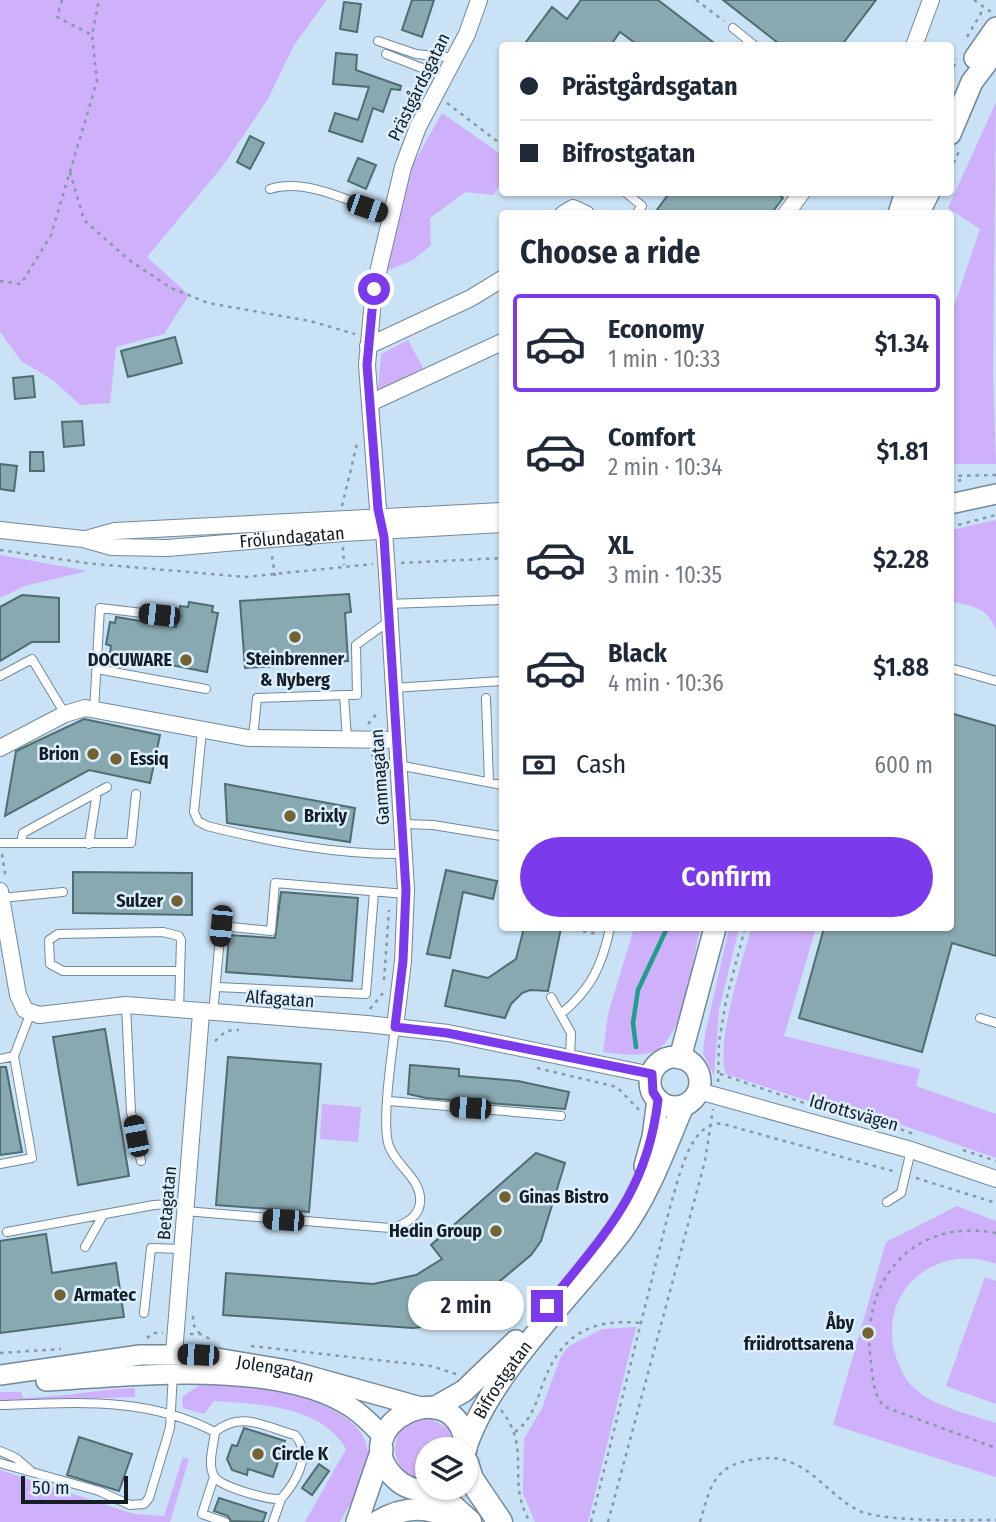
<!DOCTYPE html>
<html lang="en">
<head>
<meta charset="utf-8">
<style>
  body { margin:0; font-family:"Fira Sans Condensed",sans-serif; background:#f2f2f3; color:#1f2937; height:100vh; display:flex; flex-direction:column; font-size:26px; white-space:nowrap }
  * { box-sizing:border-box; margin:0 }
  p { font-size:23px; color:#747a83 }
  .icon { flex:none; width:38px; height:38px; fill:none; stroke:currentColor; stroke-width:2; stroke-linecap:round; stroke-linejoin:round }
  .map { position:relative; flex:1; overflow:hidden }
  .details { position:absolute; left:499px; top:210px; width:455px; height:721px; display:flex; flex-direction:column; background:#fff; border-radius:7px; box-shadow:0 2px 5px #0004 }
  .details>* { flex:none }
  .banner { position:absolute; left:499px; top:42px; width:455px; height:154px; border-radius:7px; box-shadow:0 2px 5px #0004; display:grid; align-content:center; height:154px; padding:0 21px; background:#fff }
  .controls { position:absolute; left:415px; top:1437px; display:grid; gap:14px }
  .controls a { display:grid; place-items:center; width:63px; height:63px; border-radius:50%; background:#fff; box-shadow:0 2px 5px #0004; font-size:35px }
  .scale { position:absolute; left:21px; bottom:18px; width:107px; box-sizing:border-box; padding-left:7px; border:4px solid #151e25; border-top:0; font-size:19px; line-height:24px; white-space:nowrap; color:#151e25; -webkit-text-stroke:5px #dbeffe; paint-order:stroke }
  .end { position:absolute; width:32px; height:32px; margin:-16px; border:9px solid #7c3aed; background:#fff; box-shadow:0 0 0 4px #fff }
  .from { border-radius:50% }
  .bubble { position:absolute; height:49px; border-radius:24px; background:#fff; box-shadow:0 2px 5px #0004; font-size:23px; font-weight:600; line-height:49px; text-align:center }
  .car { position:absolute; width:21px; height:42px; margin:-21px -10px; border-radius:9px; box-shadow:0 0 5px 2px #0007; background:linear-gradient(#222 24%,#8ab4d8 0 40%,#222 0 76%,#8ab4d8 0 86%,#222 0) }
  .banner b { display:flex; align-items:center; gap:24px; height:66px; font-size:26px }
  .banner b+b { border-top:2px solid #e0e1e3 }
  .banner i { width:18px; height:18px; background:#1f2937 }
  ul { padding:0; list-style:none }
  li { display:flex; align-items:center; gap:21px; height:98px; margin:0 14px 10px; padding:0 7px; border:4px solid transparent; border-radius:7px }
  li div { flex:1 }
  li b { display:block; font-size:26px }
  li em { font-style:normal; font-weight:600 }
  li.active { border-color:#7c3aed }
  li>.icon { width:63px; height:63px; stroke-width:1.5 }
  h2 { padding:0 21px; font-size:32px; line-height:84px }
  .pay { display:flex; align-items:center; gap:18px; height:77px; padding:0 21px; font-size:26px }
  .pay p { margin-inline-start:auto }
  .primary-button { display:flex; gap:14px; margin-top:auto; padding:14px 21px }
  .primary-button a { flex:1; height:80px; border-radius:42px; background:#7c3aed; color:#fff; font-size:28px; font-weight:600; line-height:80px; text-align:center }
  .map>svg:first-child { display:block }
</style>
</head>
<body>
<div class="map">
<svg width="996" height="1522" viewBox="0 0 996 1522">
  <rect width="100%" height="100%" fill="#cae2f5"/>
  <path fill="#ceb1fa" d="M 0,0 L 327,0 L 294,45 L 268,99 L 222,167 L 147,257 L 189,295 L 164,334 L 116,347 L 110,403 L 80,405 L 53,380 L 21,361 L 0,332 Z
    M 996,102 L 993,373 L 996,464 L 950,464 L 950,318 L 980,229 L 948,208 Z
    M 442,113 L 502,155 L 502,182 L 493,195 L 465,192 L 430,218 L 431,245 L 413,260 L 384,272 L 412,166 Z
    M 408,340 L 423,368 L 378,392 L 381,354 Z
    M 996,520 L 996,630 C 987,606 973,607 950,601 L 950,530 Z
    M 0,555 L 88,571 L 25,586 L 0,598 Z
    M 634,928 L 700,928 C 693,958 685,1033 657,1050 C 643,1058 619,1054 603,1052 L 608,1014 Z
    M 729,928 L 739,928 L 719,1010 L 714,1076 L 703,1053 L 705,1035 Z
    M 751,928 L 816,928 L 784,1036 L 920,1069 L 916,1086 L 996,1114 L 996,1158 L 848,1106 L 814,1103 L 726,1074 C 715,1043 743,961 751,928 Z
    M 322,1104 L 361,1107 L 358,1142 L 320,1139 Z
    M 957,1206 L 996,1221 L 996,1264 C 933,1241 874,1295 897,1360 C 901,1369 905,1380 913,1387 C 934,1407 969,1414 996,1423 L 996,1477 L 833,1425 L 886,1242 Z
    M 985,1277 L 996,1281 L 996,1404 L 946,1386 Z
    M 636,1327 L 588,1522 L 535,1522 L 523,1493 L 524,1439 L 542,1408 L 561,1356 L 569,1346 L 602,1329 Z
    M 204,1382 C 244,1383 363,1397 368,1452 C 369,1477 351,1502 340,1522 L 305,1522 L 346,1449 C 322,1406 259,1404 214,1401 L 204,1414 L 183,1408 L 182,1397 Z
    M 135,1388 L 135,1397 L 0,1401 L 0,1392 L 21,1392 L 23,1398 C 62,1397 96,1390 135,1388 Z
    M 427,1417 L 448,1428 L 456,1449 L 427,1449 L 427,1479 C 395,1480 387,1446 404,1425 Z
    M 183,1457 L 189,1459 L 170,1522 L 0,1522 L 0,1470 L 134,1514 L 164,1516 Z"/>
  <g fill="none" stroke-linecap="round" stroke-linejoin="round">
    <path stroke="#1f9e8c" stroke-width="4.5" d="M 636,1047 L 633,1023 L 638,990 L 667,928"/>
  </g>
  <path fill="#88a9af" stroke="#4e6d73" stroke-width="2" d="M 412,0 L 434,0 L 422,37 L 402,30 Z
    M 581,0 L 658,0 L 718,46 L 639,46 L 620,32 L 610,46 L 523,46 L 552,7 L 567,19 Z
    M 723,0 L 876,0 L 841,46 L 782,46 Z
    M 344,2 L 361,4 L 357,32 L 340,29 Z
    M 336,53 L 357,55 L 356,70 L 401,86 L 400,90 L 391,89 L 383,112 L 373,108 L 362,142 L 329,131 L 335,113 L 358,120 L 369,87 L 333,84 Z
    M 250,136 L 264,143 L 250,169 L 237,162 Z
    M 358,158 L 376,165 L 366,189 L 348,181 Z
    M 670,192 L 776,192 L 783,198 L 771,214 L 654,214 Z
    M 175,337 L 182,363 L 128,377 L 121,351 Z
    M 33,376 L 35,397 L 15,399 L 13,378 Z
    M 82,421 L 84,445 L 64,447 L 62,422 Z
    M 30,452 L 43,452 L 44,471 L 30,471 Z
    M 0,464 L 17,466 L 14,491 L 0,489 Z
    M 349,594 L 351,612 L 345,613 L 348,661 L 245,668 L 240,601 Z
    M 22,595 L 59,598 L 59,642 L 32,642 L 0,661 L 0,607 Z
    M 189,602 L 213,606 L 212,612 L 218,613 L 207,672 L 110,653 L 111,646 L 106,644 L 110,622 L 115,623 L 116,617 L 176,627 L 180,606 L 188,607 Z
    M 950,713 L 996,726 L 996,956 L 952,943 L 922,1052 L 799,1018 L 824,928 L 950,928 Z
    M 84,719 L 160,735 L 150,783 L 89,770 L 5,816 L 16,751 Z
    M 225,784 L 355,808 L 350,842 L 227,823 Z
    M 446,870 L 497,881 L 493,899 L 463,892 L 450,958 L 427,954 Z
    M 73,872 L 192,873 L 192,915 L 73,913 Z
    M 281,892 L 358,898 L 352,981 L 226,972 L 229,935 L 275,938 Z
    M 524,928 L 561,928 L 548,991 L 530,990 L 522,993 L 511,1004 L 505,1018 L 445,1006 L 453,970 L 488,978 L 516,959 Z
    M 105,1029 L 129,1176 L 78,1185 L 53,1037 Z
    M 228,1057 L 321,1064 L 309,1212 L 216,1205 Z
    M 410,1065 L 459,1069 L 459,1076 L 518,1081 L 569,1092 L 565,1109 L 426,1098 L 408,1094 Z
    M 0,1067 L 6,1067 L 22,1152 L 0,1155 Z
    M 536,1153 L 565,1163 L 541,1241 L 531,1255 L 494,1286 L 497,1291 L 462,1317 L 440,1325 L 413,1328 L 223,1315 L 226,1273 L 373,1284 L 416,1275 L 442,1259 L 431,1245 Z
    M 46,1234 L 52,1273 L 116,1263 L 124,1317 L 0,1333 L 0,1241 Z
    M 244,1428 L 285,1441 L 273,1477 L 248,1469 L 247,1475 L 232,1470 L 227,1459 L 232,1445 L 237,1446 Z
    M 79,1437 L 132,1454 L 119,1491 L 67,1475 Z
    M 319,1464 L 329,1471 L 312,1495 L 302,1488 Z
    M 219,1498 L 266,1513 L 263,1522 L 231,1521 L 228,1516 L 214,1511 Z"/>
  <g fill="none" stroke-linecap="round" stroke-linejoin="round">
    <defs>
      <path id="service" d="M 733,28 L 755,46
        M 378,41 L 416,54 L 455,58
        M 386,54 L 445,77
        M 270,189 C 307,177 355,204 390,216
        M 625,192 L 642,206 L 636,214
        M 388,604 L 502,600
        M 950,668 L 996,681
        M 97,669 L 206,689
        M 0,676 L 32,659 L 65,714
        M 393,688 L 502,681
        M 344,695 L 357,695 L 356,645 L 389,621
        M 486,698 L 489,782
        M 94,710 L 100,608 L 159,615
        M 202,731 L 194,812 L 198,821 L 207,826 C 272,842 337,855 404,854
        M 253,738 L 257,698 L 344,695 L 347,740
        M 398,765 L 502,785
        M 403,824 L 433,825 L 501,836
        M 21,842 L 23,833 L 107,787
        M 0,843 L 131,843 L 136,794
        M 89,844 L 97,792
        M 1,898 L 63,892
        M 216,987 L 366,994 L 374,892
        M 551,997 L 571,1033 L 570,1059
        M 126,1005 L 131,1112 L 141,1161
        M 179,1011 L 181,940 L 179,936 L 163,932 L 58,934 L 49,940 L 50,964 L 63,971 L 180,971
        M 213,1014 L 221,926 L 271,931 L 275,883 L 406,894
        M 561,1014 C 591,989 602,966 610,928
        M 980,1018 L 996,1023
        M 0,1059 L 14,1056
        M 389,1101 L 561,1116
        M 0,1164 L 32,1158 L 14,1056 L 31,1012
        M 887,1202 L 901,1193 L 911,1150
        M 185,1211 L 390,1228 C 405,1225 422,1216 420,1197 C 418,1177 396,1165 389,1146 C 381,1125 392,1053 395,1027
        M 7,1232 L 154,1205 L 186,1203
        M 85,1247 L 102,1217
        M 144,1313 L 151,1248 L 182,1249
        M 0,1405 C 76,1403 146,1396 215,1432 C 241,1410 265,1427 295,1435 C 313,1455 295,1483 281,1499 C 268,1500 220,1487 214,1476 C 207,1464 214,1444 215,1432
        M 0,1451 L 16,1458 L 30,1470
        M 0,1463 L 99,1491 L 130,1505 L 144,1504 L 149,1498 L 170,1428 L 173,1373
        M 214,1477 L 202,1514 L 225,1522
        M 273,1522 L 281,1499"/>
      <g id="minor">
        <path d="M 914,46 L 931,0"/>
        <path d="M 563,214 L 573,208 L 586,214"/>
        <path d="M 786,214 L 802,192"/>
        <path d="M 368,346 L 471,298 L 502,279"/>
        <path d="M 370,403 L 502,342"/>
        <path id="s1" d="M 0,530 L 83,539 L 112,547 L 167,548 L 343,533 L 502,524"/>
        <path d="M 86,539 L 115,531 L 502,511"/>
        <path d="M 0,748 L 65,714 L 85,708 L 248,738 L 396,740"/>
        <path d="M 0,891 L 18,995 L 25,1010 L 39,1015 L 126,1005 L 367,1024 L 448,1033 L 652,1075"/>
        <path d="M 395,1027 L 403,961 L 406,890 L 387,573 L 384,531 L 378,509 L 367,365 L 374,289 L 403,167 L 418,127 L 467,34 L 479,0"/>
        <path d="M 699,1091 L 911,1150 L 996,1179"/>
        <path d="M 174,1354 L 201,1013"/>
      </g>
      <g id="tertiary">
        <path d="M 950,504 L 996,494"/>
        <path id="s2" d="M 0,1375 L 140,1355 L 198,1355 L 288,1370 L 421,1407"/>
        <path d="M 46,1381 C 131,1376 280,1359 352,1408 C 364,1416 374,1427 384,1437"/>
      </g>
      <g id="secondary">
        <path d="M 975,58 L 996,28"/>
        <path d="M 950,134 L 972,82 L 996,50"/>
        <path d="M 899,214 L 906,192"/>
        <path d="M 918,214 L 929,192"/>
        <circle cx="675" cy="1082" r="25"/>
        <path d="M 680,1058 L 715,928"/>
        <path d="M 645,1166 L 653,1137 L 658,1100"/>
        <path d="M 434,1408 L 464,1391 L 516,1341"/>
        <path id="s3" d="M 466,1447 C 491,1371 573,1296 622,1231 C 649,1194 665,1148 683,1106"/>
        <path d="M 437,1488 C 423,1492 408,1490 397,1480 C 337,1427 460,1364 466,1449"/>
        <path d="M 357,1522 L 382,1449"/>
        <path d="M 377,1522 C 404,1506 429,1504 456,1522"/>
      </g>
      <path id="trunk" d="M 466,1463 L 471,1479 L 500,1522
        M 432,1489 L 469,1522"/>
    </defs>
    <use href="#service" stroke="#72899a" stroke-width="10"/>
    <use href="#minor" stroke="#72899a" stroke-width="18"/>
    <use href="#tertiary" stroke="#72899a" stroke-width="22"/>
    <use href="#secondary" stroke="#72899a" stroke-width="24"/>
    <use href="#trunk" stroke="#72899a" stroke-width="27"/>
    <path stroke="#8698a6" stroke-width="2.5" stroke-dasharray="3.5 5" stroke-linecap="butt" d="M 62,0 L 57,17 L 92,35
      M 696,0 L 724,21
      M 974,0 L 991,12
      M 967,37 L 984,8
      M 950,75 L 957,59
      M 447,103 L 502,145
      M 950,171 L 960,149
      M 70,172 L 84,220 L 129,260 L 171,288 L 208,303 L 310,321 L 355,334
      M 0,281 L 21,284 L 51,235 L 97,81 L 92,35 L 99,0
      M 950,476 L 996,475
      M 950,484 L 966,478
      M 342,506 L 357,444
      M 950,527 L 996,515
      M 343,547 L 344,565
      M 0,550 L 85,563 L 245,577 L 373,564
      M 272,556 L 275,576
      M 401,563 L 502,558
      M 368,724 L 379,711
      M 371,755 L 381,761 L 382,767
      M 2,854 L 6,879
      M 566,928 L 598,934
      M 384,980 L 389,910
      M 370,1009 L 383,993
      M 215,1041 L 226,1031 L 239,1030
      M 537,1068 L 617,1087 L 640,1111
      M 720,1074 L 810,1105
      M 718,1082 L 719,1042 L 726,1001 L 745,928
      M 819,1108 L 851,1112 L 917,1135
      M 963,1150 L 996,1161
      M 916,1178 L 996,1203
      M 996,1233 C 912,1217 859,1282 871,1362 C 873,1378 873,1396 885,1407 L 996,1448
      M 193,1316 L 193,1324 L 200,1334
      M 190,1334 L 200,1334 L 210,1339
      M 147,1338 L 153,1333 L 163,1333
      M 251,1346 L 431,1366 L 456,1374
      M 0,1353 L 61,1349
      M 501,1410 C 533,1450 505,1480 530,1522
      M 515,1432 C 531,1420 536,1404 542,1386 C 560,1336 588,1318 641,1323
      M 591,1522 L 670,1207 C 678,1182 690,1118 723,1124 L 896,1172
      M 608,1522 L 705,1161 L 713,1109
      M 700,1522 C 711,1484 714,1464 758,1459 C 771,1457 783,1458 795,1464 C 820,1476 837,1502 864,1513 C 904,1522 953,1520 996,1520"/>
    <use href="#service" stroke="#fff" stroke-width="8"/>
    <use href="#minor" stroke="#fff" stroke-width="16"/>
    <use href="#tertiary" stroke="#fff" stroke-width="19"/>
    <use href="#secondary" stroke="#fff" stroke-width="21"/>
    <use href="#trunk" stroke="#fff" stroke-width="24"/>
  </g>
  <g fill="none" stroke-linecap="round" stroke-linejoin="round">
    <path stroke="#7c3aed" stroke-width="9" d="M 374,289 L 367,365 L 378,509 L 384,537 L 406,890 L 403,961 L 395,1027 L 447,1033 L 652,1074 L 653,1092 L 658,1100 C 647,1194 603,1235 547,1306"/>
  </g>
  <g fill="#756231" stroke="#dbeffe" stroke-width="2.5">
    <circle cx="295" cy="637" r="7"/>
    <circle cx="186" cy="660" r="7"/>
    <circle cx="93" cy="754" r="7"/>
    <circle cx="116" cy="759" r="7"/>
    <circle cx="290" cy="816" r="7"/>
    <circle cx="177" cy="901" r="7"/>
    <circle cx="505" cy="1197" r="7"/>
    <circle cx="496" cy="1231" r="7"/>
    <circle cx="60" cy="1295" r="7"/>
    <circle cx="868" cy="1333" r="7"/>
    <circle cx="258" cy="1454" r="7"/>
  </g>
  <g text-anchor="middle" stroke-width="5" stroke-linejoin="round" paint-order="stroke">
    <g font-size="18" fill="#151e25" stroke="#dbeffe">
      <text transform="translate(419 87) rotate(-64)" y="6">Prästgårdsgatan</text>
      <text dy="6" stroke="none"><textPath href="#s1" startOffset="294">Frölundagatan</textPath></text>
      <text transform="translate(380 777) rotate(-94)" y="6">Gammagatan</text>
      <text transform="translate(280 999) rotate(4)" y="6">Alfagatan</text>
      <text transform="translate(854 1113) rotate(16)" y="6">Idrottsvägen</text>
      <text transform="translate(167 1203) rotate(-85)" y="6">Betagatan</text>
      <text dy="6" stroke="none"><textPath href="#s2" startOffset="278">Jolengatan</textPath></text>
      <text dy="6" stroke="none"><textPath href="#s3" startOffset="77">Bifrostgatan</textPath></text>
    </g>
    <g font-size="18" font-weight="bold" fill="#151e25" stroke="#dbeffe" text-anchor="end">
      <text x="295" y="665" text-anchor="middle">Steinbrenner<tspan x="295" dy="21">&amp; Nyberg</tspan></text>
      <text x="172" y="666">DOCUWARE</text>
      <text x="79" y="760">Brion</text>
      <text x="130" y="765" text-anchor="start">Essiq</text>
      <text x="304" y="822" text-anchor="start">Brixly</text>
      <text x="163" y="907">Sulzer</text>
      <text x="519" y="1203" text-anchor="start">Ginas Bistro</text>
      <text x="482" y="1237">Hedin Group</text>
      <text x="74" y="1301" text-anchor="start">Armatec</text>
      <text x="854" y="1329">Åby<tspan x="854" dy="21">friidrottsarena</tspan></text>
      <text x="272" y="1460" text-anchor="start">Circle K</text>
    </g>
  </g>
</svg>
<div class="controls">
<a><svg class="icon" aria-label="layers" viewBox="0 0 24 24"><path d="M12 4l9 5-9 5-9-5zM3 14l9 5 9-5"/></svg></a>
</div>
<div class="scale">50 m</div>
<i class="end from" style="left:374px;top:289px"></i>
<i class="end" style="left:547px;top:1306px"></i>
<div class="bubble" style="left:408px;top:1281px;width:116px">2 min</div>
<i class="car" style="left:367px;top:208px;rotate:109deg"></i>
<i class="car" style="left:159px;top:615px;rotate:276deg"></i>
<i class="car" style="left:221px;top:926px;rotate:185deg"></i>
<i class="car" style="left:470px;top:1108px;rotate:274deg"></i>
<i class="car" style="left:136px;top:1136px;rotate:349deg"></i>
<i class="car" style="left:283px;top:1220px;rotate:274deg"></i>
<i class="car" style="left:198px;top:1355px;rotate:272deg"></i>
<div class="banner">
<b><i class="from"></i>Prästgårdsgatan</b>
<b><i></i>Bifrostgatan</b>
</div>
<section class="details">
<h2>Choose a ride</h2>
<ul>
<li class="active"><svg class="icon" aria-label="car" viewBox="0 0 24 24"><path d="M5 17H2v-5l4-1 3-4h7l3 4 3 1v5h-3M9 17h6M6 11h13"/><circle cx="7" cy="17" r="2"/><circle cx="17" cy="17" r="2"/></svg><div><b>Economy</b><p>1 min · 10:33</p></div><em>$1.34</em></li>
<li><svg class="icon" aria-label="car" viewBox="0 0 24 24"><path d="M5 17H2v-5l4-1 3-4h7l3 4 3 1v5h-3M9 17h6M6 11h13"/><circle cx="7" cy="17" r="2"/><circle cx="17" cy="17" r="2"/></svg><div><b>Comfort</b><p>2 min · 10:34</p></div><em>$1.81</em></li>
<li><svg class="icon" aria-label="car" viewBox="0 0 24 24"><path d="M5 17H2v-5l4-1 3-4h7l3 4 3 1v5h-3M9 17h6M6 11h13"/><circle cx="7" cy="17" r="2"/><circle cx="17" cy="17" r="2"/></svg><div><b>XL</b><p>3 min · 10:35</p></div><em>$2.28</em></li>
<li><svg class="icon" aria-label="car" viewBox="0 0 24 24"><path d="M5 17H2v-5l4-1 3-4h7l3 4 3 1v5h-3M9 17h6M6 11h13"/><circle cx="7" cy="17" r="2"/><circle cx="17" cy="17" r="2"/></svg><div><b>Black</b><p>4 min · 10:36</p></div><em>$1.88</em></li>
</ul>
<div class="pay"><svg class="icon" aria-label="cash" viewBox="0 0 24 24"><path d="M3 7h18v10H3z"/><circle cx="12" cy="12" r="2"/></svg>Cash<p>600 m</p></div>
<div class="primary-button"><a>Confirm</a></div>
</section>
</div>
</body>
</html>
